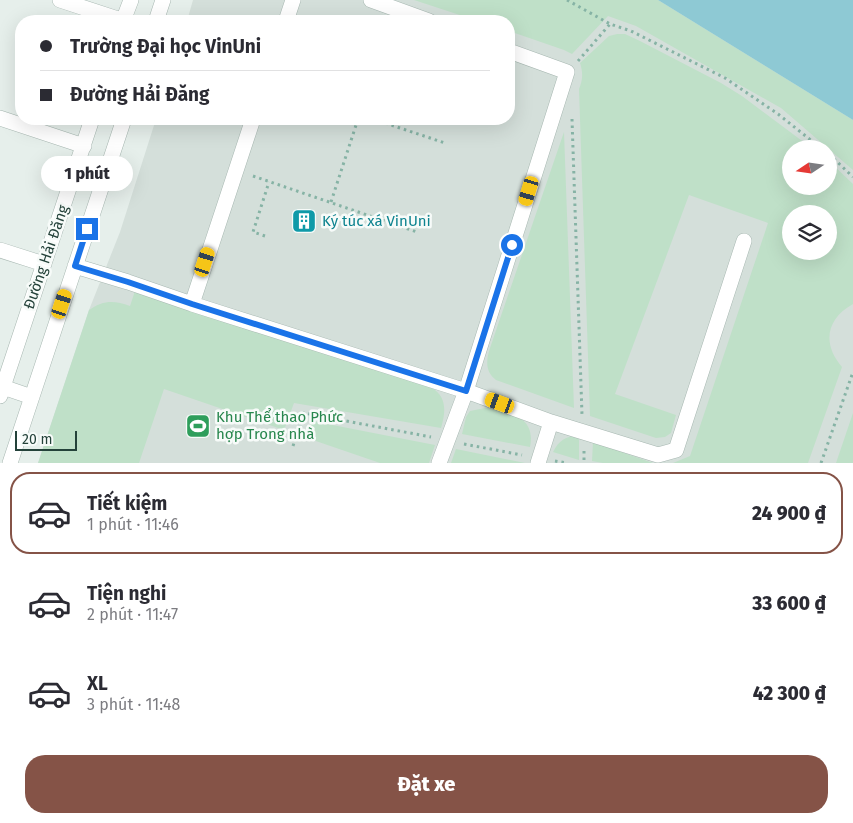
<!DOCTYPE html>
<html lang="vi">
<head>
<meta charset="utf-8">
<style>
  body { margin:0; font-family:"Fira Sans",sans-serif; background:#f7f7f7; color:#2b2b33; height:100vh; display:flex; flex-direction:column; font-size:19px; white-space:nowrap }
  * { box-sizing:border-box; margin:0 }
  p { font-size:16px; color:#7c7c81 }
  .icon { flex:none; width:28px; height:28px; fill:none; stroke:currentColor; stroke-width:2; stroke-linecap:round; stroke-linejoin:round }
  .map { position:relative; height:463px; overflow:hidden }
  .panel { display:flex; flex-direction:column; background:#fff; flex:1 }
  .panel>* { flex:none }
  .hud { position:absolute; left:15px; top:15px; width:500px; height:110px; border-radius:20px; box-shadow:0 5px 20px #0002; display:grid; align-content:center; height:110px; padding:0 25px; background:#fff }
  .needle { width:32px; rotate:257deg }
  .controls { position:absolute; left:782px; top:140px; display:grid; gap:10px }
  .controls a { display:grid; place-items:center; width:55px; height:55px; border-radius:50%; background:#fff; box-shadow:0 5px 20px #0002; font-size:25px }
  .scale { position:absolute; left:15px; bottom:12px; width:62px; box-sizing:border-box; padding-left:5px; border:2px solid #24423a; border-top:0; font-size:14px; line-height:18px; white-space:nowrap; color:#24423a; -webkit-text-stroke:4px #f7fbf9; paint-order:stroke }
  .end { position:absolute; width:22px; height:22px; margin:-11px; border:6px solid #1a73e8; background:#fff; box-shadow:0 0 0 2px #fff }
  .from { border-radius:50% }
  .bubble { position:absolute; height:35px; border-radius:18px; background:#fff; box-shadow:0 5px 20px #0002; font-size:16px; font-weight:800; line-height:35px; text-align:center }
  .car { position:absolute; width:15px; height:30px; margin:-15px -8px; border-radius:6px; box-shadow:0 0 4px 1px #0007; background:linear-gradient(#f5c518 24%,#345 0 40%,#f5c518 0 76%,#345 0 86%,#f5c518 0) }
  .hud b { display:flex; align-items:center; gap:18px; height:48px; font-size:19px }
  .hud b+b { border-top:1px solid #e1e1e2 }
  .hud i { width:12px; height:12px; background:#2b2b33 }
  ul { padding:9px 0 0; list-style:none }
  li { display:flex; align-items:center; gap:15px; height:82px; margin:0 10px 8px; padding:0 15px; border:2px solid transparent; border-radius:20px }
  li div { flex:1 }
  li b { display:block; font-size:19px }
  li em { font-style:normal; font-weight:800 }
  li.on { border-color:#855347 }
  li>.icon { width:45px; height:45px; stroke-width:1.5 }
  .action { display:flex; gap:10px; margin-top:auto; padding:10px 25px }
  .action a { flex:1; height:58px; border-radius:20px; background:#855347; color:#fff; font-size:20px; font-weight:800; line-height:58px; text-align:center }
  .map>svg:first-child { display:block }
</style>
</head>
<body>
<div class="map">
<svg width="853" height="463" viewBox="0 0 853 463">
  <rect width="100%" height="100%" fill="#e6efeb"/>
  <path fill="#d4dfda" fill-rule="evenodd" d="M 193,0 L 658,0 L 853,120 L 853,463 L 38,463 L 89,310 L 120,232 L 156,119 L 509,119 L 509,21 L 187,21 ZM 791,149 L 829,149 L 829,186 L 791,186 ZM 791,214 L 829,214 L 829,251 L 791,251 Z"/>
  <path fill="#bfe0c8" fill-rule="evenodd" d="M 414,0 L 658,0 L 853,120 L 853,170 L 781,108 L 636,26 L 608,16 L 572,54 L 564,50 L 509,31 L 509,21 L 478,21 Z
    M 617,34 L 625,34 L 640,41 L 721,83 L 742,96 L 813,149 L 791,149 L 791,186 L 829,186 L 829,161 L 853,184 L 853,304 C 826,319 822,344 842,367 L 808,463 L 673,463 L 690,456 L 768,223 L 689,195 L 615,394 L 676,415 L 671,433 L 665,437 L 656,438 L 590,416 L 579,89 C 583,80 583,72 580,63 L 609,36 ZM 791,214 L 829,214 L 829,251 L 791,251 Z
    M 564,132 L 574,408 L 496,380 C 485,372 486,360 490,348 Z
    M 136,288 L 431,387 C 447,397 446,411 441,428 L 294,403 L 284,430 L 164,389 L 139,463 L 38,463 L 89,310 C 103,300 114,300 130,306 Z
    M 490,407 C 512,413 536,418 530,447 L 462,434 L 466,417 L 470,411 Z
    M 853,413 L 853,463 L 836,463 Z
    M 312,421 L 435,445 L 429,463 L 380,463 L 307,438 Z
    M 579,435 L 579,460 L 553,452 C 559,440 565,437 579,435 Z
    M 593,442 L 653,463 L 603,463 L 592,461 Z
    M 456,449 L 525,463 L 451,463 Z"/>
  <path fill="#8ec9d4" d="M 658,0 L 853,0 L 853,120 Z"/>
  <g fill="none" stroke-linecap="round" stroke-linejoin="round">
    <defs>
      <path id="minor" d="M 60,0 L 124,21
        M 371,0 L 429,21
        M 123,21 L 131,0
        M 156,21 L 163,0
        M 286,21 L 293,0
        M 0,118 L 84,146
        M 0,250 L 44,264
        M 75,266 L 128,282 L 192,304 L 466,391 L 551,422 L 658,455 L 676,450 L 744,241
        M 192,304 L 253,119
        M 0,386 L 32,397
        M 0,396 L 92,119
        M 10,463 L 124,119
        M 439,463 L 466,391 L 567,72 L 509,51
        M 538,463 L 551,422"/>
    </defs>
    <use href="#minor" stroke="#a8b8b2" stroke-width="16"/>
    <path stroke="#86b3a5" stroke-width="3" stroke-dasharray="2.5 4" stroke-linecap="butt" d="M 567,0 L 610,24 L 631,31 L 725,78 L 778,114 L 822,149
      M 578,61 L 610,24
      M 373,119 L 445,143
      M 572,119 L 582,415
      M 829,154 L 853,177
      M 253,176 L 417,232
      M 331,202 L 358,119
      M 265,236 L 253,232 L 269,182
      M 464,444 L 522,455
      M 293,446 L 304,413 L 431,437
      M 584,451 L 584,463
      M 555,461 L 567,463
      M 821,463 L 853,372"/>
    <use href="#minor" stroke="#fff" stroke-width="15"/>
  </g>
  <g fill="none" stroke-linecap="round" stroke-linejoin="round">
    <path stroke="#1a73e8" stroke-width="6" d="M 87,229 L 75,266 L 128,282 L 192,304 L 466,391 L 512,245"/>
  </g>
  <defs>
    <symbol id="building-square" viewBox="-11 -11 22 22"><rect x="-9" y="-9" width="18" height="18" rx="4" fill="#0f9aa8" stroke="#f7fbf9"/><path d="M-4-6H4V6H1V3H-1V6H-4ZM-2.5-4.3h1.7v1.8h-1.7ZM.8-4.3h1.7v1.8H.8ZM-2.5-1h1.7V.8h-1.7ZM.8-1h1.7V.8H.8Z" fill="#fff"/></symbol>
    <symbol id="stadium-square" viewBox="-11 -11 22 22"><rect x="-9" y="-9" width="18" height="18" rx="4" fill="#2e9e5b" stroke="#f7fbf9"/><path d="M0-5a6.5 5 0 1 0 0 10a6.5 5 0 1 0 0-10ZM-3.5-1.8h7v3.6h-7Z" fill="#fff"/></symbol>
  </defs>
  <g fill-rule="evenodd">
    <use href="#building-square" x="290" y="207" width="28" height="28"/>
    <use href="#stadium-square" x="184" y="412" width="28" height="28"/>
  </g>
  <g text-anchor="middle" stroke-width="5" stroke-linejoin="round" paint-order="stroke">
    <g font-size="15" fill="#0d838f" stroke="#f7fbf9" text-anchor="start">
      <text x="322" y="226">Ký túc xá VinUni</text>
    </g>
    <g font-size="15" fill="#24423a" stroke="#f7fbf9">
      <text transform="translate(46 257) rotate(-71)" y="5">Đường Hải Đăng</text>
    </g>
    <g font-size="15" fill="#27864d" stroke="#f7fbf9" text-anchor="start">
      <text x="216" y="422">Khu Thể thao Phức<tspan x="216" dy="17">hợp Trong nhà</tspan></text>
    </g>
  </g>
</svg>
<div class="controls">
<a><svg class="needle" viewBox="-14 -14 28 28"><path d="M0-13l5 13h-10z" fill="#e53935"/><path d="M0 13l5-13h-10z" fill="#7c7c81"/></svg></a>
<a><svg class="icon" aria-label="layers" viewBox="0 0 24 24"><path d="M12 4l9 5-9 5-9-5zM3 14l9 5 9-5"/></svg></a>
</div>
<div class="scale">20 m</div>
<i class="end from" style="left:512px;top:245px"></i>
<i class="end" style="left:87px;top:229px"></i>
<div class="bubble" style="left:41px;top:156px;width:92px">1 phút</div>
<i class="car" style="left:529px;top:191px;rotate:197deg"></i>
<i class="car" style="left:205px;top:262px;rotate:18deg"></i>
<i class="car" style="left:62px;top:304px;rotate:18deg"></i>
<i class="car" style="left:500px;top:403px;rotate:290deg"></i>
<div class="hud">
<b><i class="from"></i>Trường Đại học VinUni</b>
<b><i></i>Đường Hải Đăng</b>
</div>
</div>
<section class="panel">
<ul>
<li class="on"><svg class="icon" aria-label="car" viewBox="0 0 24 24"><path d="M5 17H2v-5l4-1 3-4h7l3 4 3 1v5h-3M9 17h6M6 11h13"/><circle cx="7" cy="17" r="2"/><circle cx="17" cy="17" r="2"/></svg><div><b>Tiết kiệm</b><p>1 phút · 11:46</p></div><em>24 900 ₫</em></li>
<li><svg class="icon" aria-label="car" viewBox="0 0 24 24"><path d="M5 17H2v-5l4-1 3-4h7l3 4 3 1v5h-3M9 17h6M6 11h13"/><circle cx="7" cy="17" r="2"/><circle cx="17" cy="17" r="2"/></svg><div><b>Tiện nghi</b><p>2 phút · 11:47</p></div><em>33 600 ₫</em></li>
<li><svg class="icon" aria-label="car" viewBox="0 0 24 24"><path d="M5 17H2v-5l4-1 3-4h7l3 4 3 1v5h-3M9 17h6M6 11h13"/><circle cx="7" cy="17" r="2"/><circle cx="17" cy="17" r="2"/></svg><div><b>XL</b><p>3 phút · 11:48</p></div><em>42 300 ₫</em></li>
</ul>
<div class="action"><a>Đặt xe</a></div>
</section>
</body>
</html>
